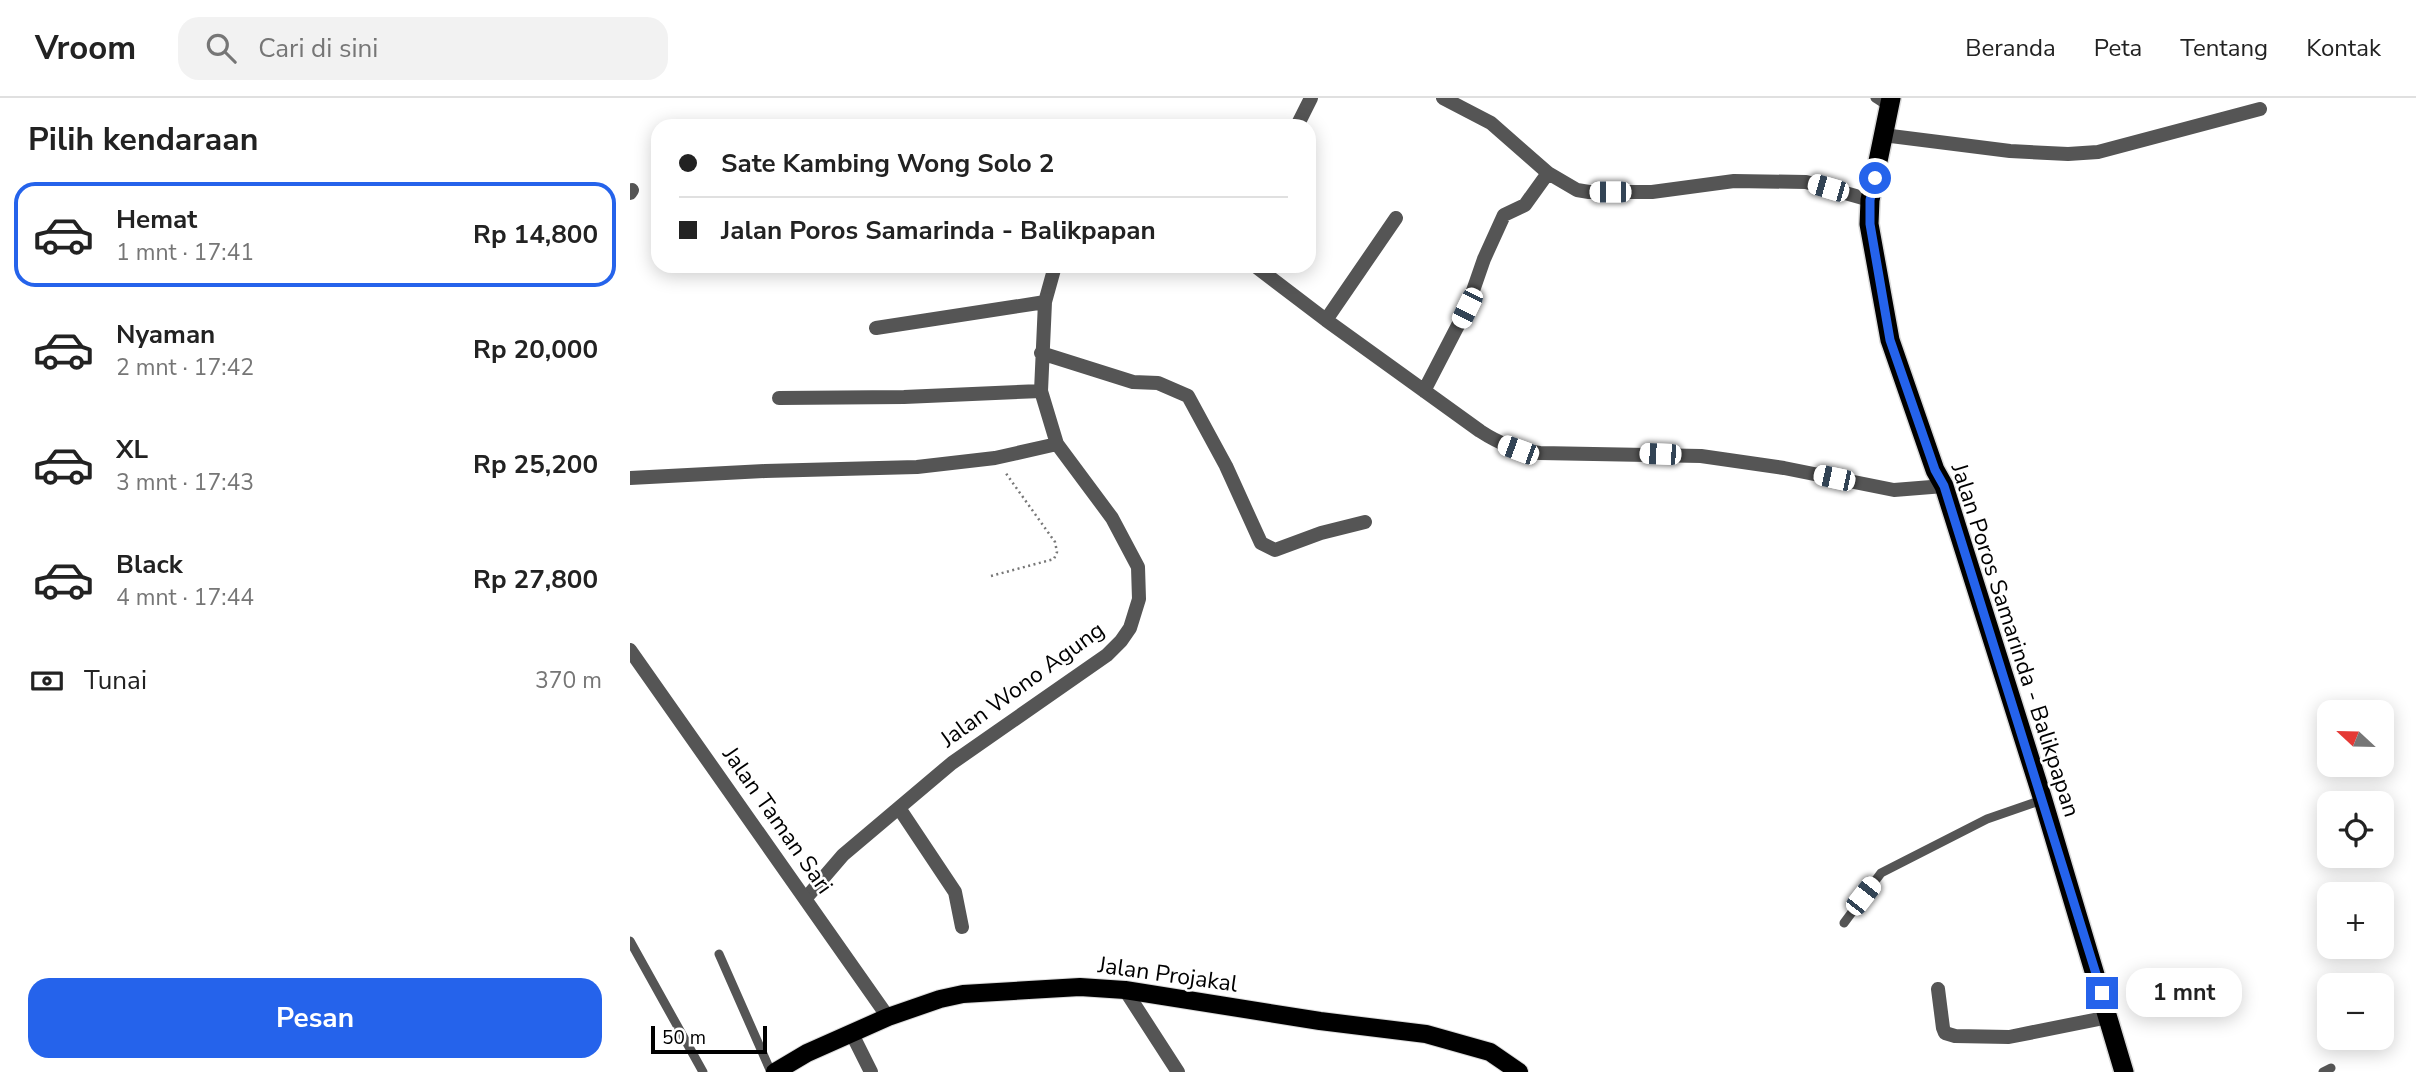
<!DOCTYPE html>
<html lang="id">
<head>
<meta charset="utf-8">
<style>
  body { margin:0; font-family:"Nunito Sans",sans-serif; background:#f2f2f2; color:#222; height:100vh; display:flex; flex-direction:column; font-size:26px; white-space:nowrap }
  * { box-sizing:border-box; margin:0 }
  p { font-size:23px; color:#767676 }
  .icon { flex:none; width:38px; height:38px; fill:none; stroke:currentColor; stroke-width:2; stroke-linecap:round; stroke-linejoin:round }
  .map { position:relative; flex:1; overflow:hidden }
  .drawer { display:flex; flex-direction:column; background:#fff; width:630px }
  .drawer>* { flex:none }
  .banner { position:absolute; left:21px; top:21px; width:665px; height:154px; border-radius:21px; box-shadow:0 4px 18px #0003; display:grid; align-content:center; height:154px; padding:0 28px; background:#fff }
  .needle { width:46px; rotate:292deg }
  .fabs { position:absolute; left:1687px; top:602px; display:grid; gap:14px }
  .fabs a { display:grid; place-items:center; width:77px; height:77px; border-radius:14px; background:#fff; box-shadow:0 4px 18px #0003; font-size:35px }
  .scale { position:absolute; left:21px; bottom:18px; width:116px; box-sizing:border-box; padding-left:7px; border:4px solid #000; border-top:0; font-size:19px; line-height:24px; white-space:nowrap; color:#000; -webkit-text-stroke:5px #fff; paint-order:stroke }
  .end { position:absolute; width:32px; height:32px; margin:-16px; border:9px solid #2563eb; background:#fff; box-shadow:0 0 0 4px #fff }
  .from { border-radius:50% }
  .bubble { position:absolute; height:49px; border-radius:21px; background:#fff; box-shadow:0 4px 18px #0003; font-size:23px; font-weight:700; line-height:49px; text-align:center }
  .car { position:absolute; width:21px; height:42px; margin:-21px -10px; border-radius:9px; box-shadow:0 0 5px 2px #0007; background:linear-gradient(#fff 24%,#345 0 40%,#fff 0 76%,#345 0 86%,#fff 0) }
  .banner b { display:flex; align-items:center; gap:24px; height:66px; font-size:26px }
  .banner b+b { border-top:2px solid #e0e0e0 }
  .banner i { width:18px; height:18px; background:#222 }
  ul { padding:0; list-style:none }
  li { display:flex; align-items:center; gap:21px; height:105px; margin:0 14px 10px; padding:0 14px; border:4px solid transparent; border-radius:21px }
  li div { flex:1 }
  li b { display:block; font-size:26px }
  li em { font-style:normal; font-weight:700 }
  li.on { border-color:#2563eb }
  li>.icon { width:63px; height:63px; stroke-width:1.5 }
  h2 { padding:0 28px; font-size:32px; line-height:84px }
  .pay { display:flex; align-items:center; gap:18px; height:77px; padding:0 28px; font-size:26px }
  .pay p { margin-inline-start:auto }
  .cta { display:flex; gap:14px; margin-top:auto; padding:14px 28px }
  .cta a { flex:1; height:80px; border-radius:21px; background:#2563eb; color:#fff; font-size:28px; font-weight:700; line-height:80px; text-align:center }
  header { display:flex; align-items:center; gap:42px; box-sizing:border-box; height:98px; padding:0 35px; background:#fff; border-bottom:2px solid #e0e0e0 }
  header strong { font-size:33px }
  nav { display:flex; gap:38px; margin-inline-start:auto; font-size:24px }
  .search { width:490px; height:63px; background:#f2f2f2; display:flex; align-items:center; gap:18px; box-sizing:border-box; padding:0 24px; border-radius:21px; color:#767676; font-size:26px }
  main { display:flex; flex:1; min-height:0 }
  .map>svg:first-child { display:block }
</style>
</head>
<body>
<header>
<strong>Vroom</strong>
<div class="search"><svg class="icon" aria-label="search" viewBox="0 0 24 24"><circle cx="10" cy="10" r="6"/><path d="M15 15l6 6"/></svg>Cari di sini</div>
<nav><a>Beranda</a><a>Peta</a><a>Tentang</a><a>Kontak</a></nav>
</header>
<main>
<section class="drawer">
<h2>Pilih kendaraan</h2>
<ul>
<li class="on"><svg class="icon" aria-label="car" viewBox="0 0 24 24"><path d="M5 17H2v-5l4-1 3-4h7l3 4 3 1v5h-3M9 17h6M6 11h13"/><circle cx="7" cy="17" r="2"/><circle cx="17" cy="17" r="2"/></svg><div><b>Hemat</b><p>1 mnt · 17:41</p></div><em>Rp 14,800</em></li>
<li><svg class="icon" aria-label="car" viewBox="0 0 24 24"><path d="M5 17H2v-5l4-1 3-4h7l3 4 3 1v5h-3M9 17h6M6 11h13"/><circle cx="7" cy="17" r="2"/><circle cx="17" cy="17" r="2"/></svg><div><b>Nyaman</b><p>2 mnt · 17:42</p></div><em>Rp 20,000</em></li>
<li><svg class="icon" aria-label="car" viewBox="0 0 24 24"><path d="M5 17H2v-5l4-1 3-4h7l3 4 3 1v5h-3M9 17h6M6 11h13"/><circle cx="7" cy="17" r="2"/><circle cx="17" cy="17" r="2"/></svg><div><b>XL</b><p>3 mnt · 17:43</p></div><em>Rp 25,200</em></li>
<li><svg class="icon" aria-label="car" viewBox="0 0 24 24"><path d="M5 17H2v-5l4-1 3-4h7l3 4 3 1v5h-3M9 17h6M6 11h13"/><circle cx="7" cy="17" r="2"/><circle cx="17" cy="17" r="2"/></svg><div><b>Black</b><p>4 mnt · 17:44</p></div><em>Rp 27,800</em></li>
</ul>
<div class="pay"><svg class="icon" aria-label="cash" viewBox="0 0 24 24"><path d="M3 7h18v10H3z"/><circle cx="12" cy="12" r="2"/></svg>Tunai<p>370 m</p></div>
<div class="cta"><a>Pesan</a></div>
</section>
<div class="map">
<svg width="1786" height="974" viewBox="0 0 1786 974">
  <rect width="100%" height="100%" fill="#fff"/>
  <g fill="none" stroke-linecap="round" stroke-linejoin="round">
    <defs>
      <path id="primary" d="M 145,974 L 177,955 L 258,919 L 310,901 L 333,896 L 450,889 L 495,892 L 690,923 L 796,936 L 860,954 L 889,974"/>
      <path id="trunk" d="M 1261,0 L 1240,102 L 1239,126 L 1260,242 L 1305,372 L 1314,388 L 1413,702 L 1494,974"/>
    </defs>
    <use href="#primary" stroke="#dbdbdb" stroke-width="20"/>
    <use href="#trunk" stroke="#dbdbdb" stroke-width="22"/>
    <path stroke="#777" stroke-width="2.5" stroke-dasharray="2 3.5" stroke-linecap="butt" d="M 361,478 L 424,461 L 427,454 L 425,444 L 375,374"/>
    <path stroke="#555" stroke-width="9" d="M 1245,0 L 1259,9
      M 1214,825 L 1251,775 L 1357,721 L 1412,702
      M 0,843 L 73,974
      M 89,856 L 141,974
      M 1693,974 L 1701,970"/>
    <path stroke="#555" stroke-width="14" d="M 813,0 L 861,25 L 918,75 L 947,92 L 959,94 L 1022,94 L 1104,83 L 1176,84 L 1240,102
      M 667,28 L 681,0
      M 1253,37 L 1380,53 L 1438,56 L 1468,54 L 1630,11
      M 0,95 L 2,92
      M 625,168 L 696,222 L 850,333 C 870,346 886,352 910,355 L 1071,358 L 1154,370 L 1264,392 L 1314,388
      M 696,222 L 766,120
      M 246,230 L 415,204
      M 411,255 L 503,284 L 528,285 L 558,298 L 596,368 L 631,445 L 645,452 L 691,435 L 735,424
      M 794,293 L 837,210 L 854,161 L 874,117 L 895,107 L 918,75
      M 149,300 L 274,299 L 411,293
      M 0,380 L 135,373 L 287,369 L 365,360 L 427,346
      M 269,710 L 325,794 L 332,829
      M 176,800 L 213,757 L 322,665 L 477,557 L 491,543 L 500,530 L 509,501 L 508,469 L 482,420 L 427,346 L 411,293 L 415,204 L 425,168
      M 1308,891 L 1313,930 L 1315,935 L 1325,938 L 1379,939 L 1479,919
      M 495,892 L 548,974
      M 222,936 L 241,974"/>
    <path stroke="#555" stroke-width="14" d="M 0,552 L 258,919"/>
    <use href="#primary" stroke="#000" stroke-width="18"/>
    <use href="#trunk" stroke="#000" stroke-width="19"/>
  </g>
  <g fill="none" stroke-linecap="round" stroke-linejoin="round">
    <path stroke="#2563eb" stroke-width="9" d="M 1245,80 L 1240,102 L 1240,126 L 1260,242 L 1305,372 L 1314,388 L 1472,895"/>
  </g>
  <g text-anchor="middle" stroke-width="5" stroke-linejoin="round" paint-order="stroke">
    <g font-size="23" fill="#000" stroke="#fff">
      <text transform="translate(1386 542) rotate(72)" y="8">Jalan Poros Samarinda - Balikpapan</text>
      <text transform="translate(392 586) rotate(-36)" y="8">Jalan Wono Agung</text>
      <text transform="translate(148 722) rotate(55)" y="8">Jalan Taman Sari</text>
      <text transform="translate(538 876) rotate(8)" y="8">Jalan Projakal</text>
    </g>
  </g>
</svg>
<div class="fabs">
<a><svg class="needle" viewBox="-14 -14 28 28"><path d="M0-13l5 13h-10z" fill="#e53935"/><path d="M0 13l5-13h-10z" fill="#767676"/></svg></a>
<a><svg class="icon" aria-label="locate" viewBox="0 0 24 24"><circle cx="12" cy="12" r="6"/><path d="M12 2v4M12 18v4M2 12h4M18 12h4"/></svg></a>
<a>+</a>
<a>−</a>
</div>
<div class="scale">50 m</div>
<i class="end from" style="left:1245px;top:80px"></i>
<i class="end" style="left:1472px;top:895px"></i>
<div class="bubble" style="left:1496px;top:870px;width:116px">1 mnt</div>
<i class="car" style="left:1198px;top:90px;rotate:286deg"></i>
<i class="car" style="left:980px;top:94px;rotate:270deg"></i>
<i class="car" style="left:837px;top:210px;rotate:206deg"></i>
<i class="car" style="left:888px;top:352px;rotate:290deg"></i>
<i class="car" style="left:1030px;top:356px;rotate:272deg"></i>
<i class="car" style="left:1204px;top:380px;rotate:282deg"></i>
<i class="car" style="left:1233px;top:798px;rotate:38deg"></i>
<div class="banner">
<b><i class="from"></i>Sate Kambing Wong Solo 2</b>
<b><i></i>Jalan Poros Samarinda - Balikpapan</b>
</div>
</div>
</main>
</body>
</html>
